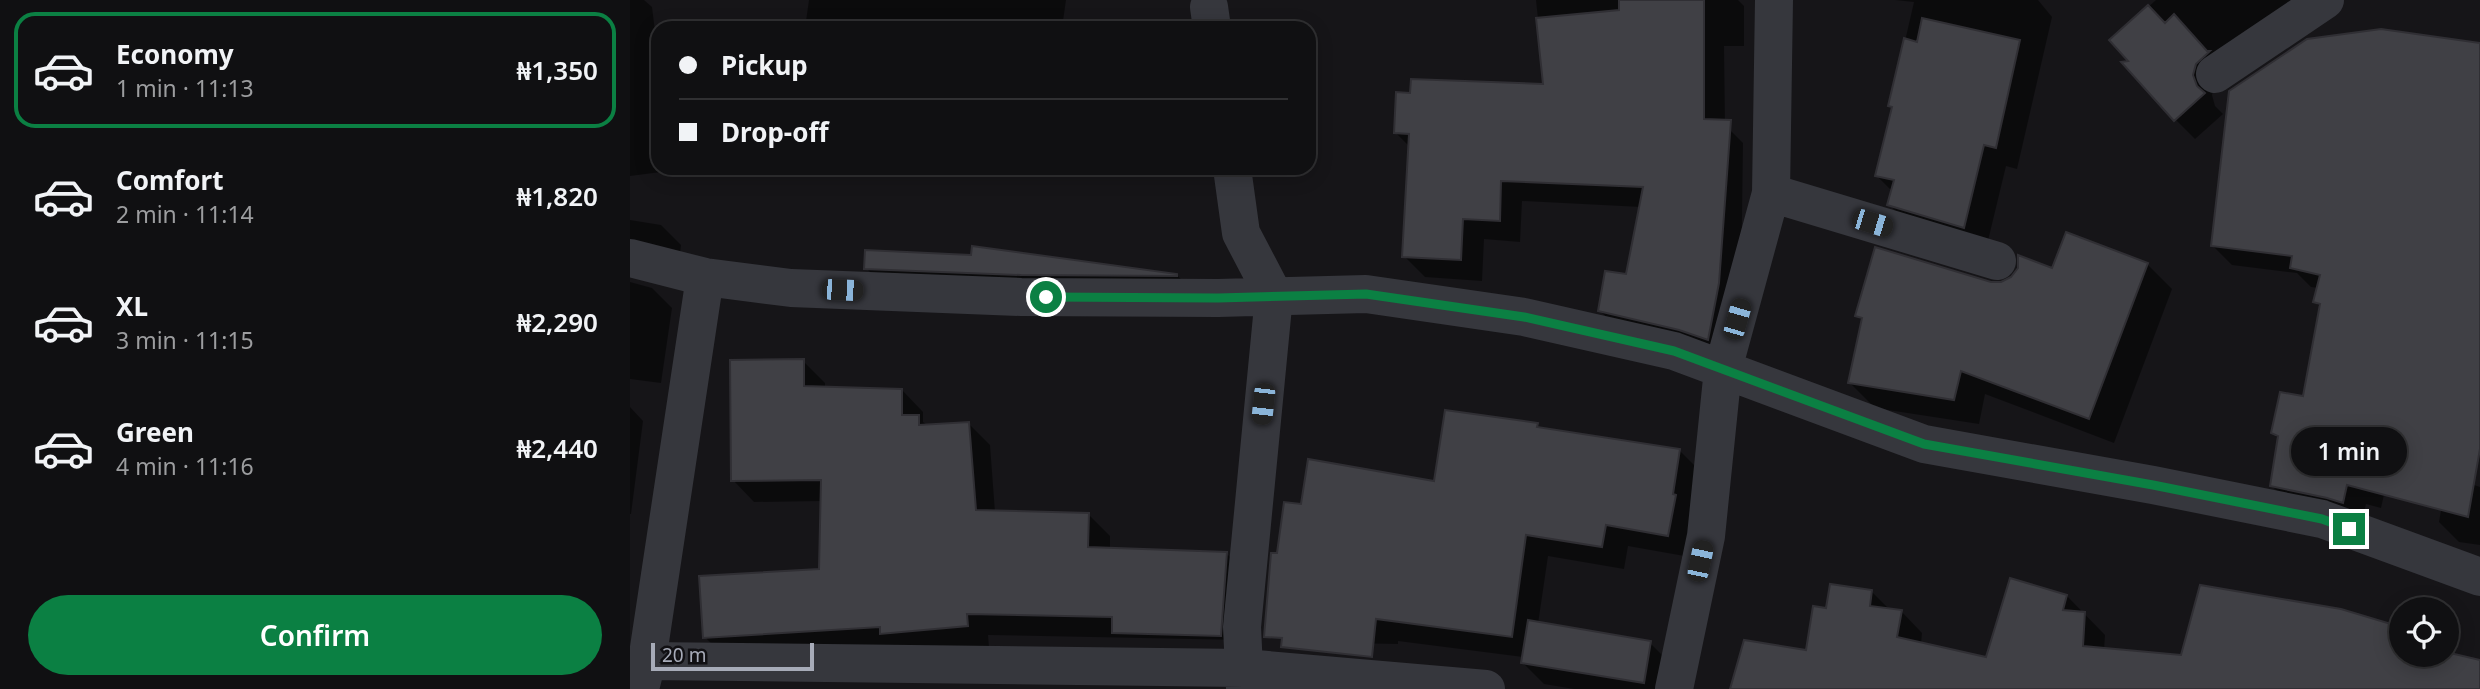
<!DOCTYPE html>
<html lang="en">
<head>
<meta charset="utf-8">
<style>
  body { margin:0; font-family:"Noto Sans",sans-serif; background:#1e1e20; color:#f1f3f6; height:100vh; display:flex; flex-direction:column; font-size:26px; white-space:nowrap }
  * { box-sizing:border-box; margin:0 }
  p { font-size:23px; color:#9c9d9f }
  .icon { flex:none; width:38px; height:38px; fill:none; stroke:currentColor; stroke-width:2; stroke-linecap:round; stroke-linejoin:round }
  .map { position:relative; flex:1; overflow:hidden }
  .drawer { display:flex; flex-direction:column; background:#101012; width:630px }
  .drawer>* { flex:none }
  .top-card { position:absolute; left:21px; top:21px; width:665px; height:154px; border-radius:21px; box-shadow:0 4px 18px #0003,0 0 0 2px #303032; display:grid; align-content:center; height:154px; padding:0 28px; background:#101012 }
  .controls { position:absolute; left:1759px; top:597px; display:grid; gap:14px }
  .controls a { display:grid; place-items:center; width:70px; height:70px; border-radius:50%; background:#101012; box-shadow:0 4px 18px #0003,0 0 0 2px #303032; font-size:35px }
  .scale { position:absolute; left:21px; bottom:18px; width:163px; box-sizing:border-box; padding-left:7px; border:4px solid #a7abb8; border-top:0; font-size:19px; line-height:24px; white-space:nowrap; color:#a7abb8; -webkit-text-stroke:5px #111013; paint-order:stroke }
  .end { position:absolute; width:32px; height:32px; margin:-16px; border:9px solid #0b8043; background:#fff; box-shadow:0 0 0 4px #fff }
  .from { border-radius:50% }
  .bubble { position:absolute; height:49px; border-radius:24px; background:#101012; box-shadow:0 4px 18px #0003,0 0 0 2px #303032; font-size:23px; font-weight:600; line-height:49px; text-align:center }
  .car { position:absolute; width:21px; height:42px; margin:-21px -10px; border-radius:9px; box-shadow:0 0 5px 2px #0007; background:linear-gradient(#222 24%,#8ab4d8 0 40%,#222 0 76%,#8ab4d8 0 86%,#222 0) }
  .top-card b { display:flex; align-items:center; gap:24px; height:66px; font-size:26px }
  .top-card b+b { border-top:2px solid #303032 }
  .top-card i { width:18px; height:18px; background:#f1f3f6 }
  ul { padding:12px 0 0; list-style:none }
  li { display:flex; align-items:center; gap:21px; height:116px; margin:0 14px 10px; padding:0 14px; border:4px solid transparent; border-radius:21px }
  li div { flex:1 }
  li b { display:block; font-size:26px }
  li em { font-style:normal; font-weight:600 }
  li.on { border-color:#0b8043 }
  li>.icon { width:63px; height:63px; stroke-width:1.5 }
  .action { display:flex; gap:14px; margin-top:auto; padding:14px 28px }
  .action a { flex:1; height:80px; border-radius:42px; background:#0b8043; color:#fff; font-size:28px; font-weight:600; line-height:80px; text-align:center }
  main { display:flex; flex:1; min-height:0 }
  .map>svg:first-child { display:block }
</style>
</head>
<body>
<main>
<section class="drawer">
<ul>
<li class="on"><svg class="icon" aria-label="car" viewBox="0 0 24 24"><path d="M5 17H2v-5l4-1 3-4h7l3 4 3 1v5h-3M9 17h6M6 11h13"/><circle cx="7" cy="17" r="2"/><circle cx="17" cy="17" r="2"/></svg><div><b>Economy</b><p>1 min · 11:13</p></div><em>₦1,350</em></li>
<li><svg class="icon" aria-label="car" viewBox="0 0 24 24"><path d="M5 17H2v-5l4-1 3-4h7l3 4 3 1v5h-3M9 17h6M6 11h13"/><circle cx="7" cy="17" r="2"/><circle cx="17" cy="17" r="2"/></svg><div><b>Comfort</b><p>2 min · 11:14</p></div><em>₦1,820</em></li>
<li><svg class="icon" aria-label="car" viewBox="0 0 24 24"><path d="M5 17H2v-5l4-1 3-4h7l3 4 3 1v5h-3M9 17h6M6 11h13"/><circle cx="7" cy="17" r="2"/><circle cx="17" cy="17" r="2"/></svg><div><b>XL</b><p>3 min · 11:15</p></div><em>₦2,290</em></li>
<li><svg class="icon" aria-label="car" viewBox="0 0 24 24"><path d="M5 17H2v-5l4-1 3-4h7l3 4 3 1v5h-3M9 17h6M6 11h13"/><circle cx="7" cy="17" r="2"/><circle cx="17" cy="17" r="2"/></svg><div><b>Green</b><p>4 min · 11:16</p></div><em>₦2,440</em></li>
</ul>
<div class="action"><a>Confirm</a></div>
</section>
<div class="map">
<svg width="1850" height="689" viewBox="0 0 1850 689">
  <rect width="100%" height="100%" fill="#161518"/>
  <path fill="#0007" d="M 0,0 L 14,0 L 22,7 L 28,55 L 28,129 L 25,130 L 28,168 L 31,168 L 31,172 L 0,176 Z
    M 179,0 L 436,0 L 432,28 L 175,28 Z
    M 906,0 L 1108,0 L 1114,6 L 1114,46 L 1094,46 L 1095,125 L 1113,143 L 1111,289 L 1099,360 L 992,332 L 970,311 L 997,276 L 1011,207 L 892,201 L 890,242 L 854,239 L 852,281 L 795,277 L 774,256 L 780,147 L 766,133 L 915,86 Z
    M 1265,0 L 1408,0 L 1422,17 L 1387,169 L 1376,166 L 1356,249 L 1280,226 L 1259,204 L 1262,191 L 1247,176 L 1263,109 L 1260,106 L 1284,2 Z
    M 1526,0 L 1698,0 L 1585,84 L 1582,95 L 1585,106 L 1593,114 L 1565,139 L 1545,119 L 1482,40 Z
    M 1850,44 L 1850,121 L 1810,246 L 1751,508 L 1736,504 L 1732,521 L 1661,505 L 1642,486 L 1649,440 L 1643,433 L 1674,399 L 1691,308 L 1685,302 L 1689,288 L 1681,287 L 1667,273 L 1602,265 L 1583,246 Z
    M 0,220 L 31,225 L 51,245 L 49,262 L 0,270 Z
    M 1517,264 L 1542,289 L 1484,443 L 1355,394 L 1349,424 L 1245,408 L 1220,383 L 1233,321 L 1227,316 L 1361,284 L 1373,284 L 1384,278 L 1423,270 Z
    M 236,268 L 547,275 L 567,296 L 257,289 Z
    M 0,282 L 22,288 L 42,308 L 31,383 L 0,379 Z
    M 173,361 L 195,383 L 195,388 L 272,390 L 293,412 L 293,422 L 298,426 L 339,424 L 360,445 L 365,512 L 458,514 L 480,536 L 480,550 L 597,554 L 618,575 L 612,640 L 358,635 L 359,647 L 96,659 L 75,637 L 191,570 L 192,501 L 124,502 L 103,480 Z
    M 0,407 L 13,421 L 1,514 L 0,514 Z
    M 907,425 L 911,429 L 1049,450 L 1072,473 L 1060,557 L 998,546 L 994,569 L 918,556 L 908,624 L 1020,643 L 1042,665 L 1038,689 L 944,689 L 914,684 L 892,662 L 893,657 L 768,641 L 768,644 L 659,642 L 648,555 L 672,506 L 806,483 Z
    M 1817,476 L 1850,487 L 1850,545 L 1829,542 L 1809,522 Z
    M 1241,591 L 1260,610 L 1271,611 L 1292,633 L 1291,644 L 1358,659 L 1437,596 L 1475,635 L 1474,650 L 1552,657 L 1771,644 L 1771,654 L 1850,671 L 1850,689 L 1102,689 L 1178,652 L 1198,610 Z"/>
  <path fill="#404045" stroke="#302f34" stroke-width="2" d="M 989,0 L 1074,0 L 1074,119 L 1101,120 L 1089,283 L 1078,340 L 1049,330 L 968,311 L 975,271 L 996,274 L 1013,187 L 871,181 L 870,221 L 833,219 L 831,260 L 772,257 L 779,134 L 764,133 L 766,92 L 780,93 L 781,79 L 913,84 L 906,18 L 989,10 Z
    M 1518,5 L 1535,23 L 1544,14 L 1577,51 L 1580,51 L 1566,64 L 1563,75 L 1567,86 L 1575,93 L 1544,121 L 1491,62 L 1498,61 L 1479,40 Z
    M 1292,18 L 1390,40 L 1366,148 L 1354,145 L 1334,228 L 1257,205 L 1264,180 L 1245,176 L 1262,107 L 1258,106 L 1274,38 L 1287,42 Z
    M 1751,29 L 1850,43 L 1850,449 L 1838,517 L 1717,485 L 1713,503 L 1697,498 L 1640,486 L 1648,436 L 1641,433 L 1650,392 L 1673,396 L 1690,304 L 1683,302 L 1690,275 L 1660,268 L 1662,256 L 1581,246 L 1599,91 L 1677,39 Z
    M 1436,232 L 1518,263 L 1459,419 L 1331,371 L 1324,400 L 1218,383 L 1232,318 L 1225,316 L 1245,247 L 1361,282 L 1371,282 L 1381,277 L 1388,268 L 1388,255 L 1422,268 Z
    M 342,246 L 547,274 L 547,276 L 391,275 L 234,269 L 235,250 L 341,255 Z
    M 174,359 L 174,386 L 272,389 L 272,415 L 289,415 L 289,425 L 339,422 L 346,510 L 459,513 L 458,547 L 597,552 L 591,636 L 482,633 L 482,617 L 337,614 L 338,626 L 250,634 L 250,627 L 73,638 L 69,576 L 189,569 L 191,480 L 101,481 L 100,360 Z
    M 815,410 L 908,423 L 907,427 L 1050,449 L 1043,494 L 1046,495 L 1038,536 L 976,525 L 972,547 L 896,535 L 882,637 L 746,619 L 742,657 L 651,647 L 652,638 L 634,637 L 641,553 L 647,553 L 654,502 L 671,504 L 678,459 L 804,481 Z
    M 1380,578 L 1437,595 L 1433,610 L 1455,612 L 1453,646 L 1551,655 L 1570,585 L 1711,609 L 1771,627 L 1771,654 L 1816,654 L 1816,652 L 1850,660 L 1850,689 L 1100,689 L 1114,640 L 1176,650 L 1183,606 L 1196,608 L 1200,584 L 1242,590 L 1240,606 L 1272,610 L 1267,637 L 1356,657 Z
    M 898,620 L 1021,641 L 1014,683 L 891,663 Z"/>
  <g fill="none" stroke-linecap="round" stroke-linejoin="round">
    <path stroke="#36373d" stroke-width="38" d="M 579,7 L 582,28
      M 1585,74 L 1695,0
      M 602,168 L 611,233 L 644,296 L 612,627 L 615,689
      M 1141,193 L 1367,261
      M 0,258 L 75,277 L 161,288 L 391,297 L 588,298 L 736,294 L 894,317 L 1044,351 L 1294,444 L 1523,485 L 1692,519 L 1850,577
      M 17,661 L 614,668 L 856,689
      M 10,689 L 17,661 L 75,277
      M 1044,689 L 1076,536 L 1093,369 L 1141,193 L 1144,0"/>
  </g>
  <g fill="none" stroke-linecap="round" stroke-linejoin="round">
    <path stroke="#0b8043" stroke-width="9" d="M 416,297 L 588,298 L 736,294 L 894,317 L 1044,351 L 1294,444 L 1523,485 L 1692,519 L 1719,529"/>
  </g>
</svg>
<div class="controls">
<a><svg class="icon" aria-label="locate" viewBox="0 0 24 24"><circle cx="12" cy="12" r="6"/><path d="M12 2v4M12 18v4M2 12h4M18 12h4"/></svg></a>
</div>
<div class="scale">20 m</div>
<i class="end from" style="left:416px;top:297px"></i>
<i class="end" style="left:1719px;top:529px"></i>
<div class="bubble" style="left:1661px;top:427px;width:116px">1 min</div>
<i class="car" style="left:1242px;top:223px;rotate:107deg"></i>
<i class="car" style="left:212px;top:290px;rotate:92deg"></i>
<i class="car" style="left:1107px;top:319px;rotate:16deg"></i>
<i class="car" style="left:633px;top:404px;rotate:186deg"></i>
<i class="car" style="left:1070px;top:561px;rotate:12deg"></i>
<div class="top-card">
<b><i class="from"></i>Pickup</b>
<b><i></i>Drop-off</b>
</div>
</div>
</main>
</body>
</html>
